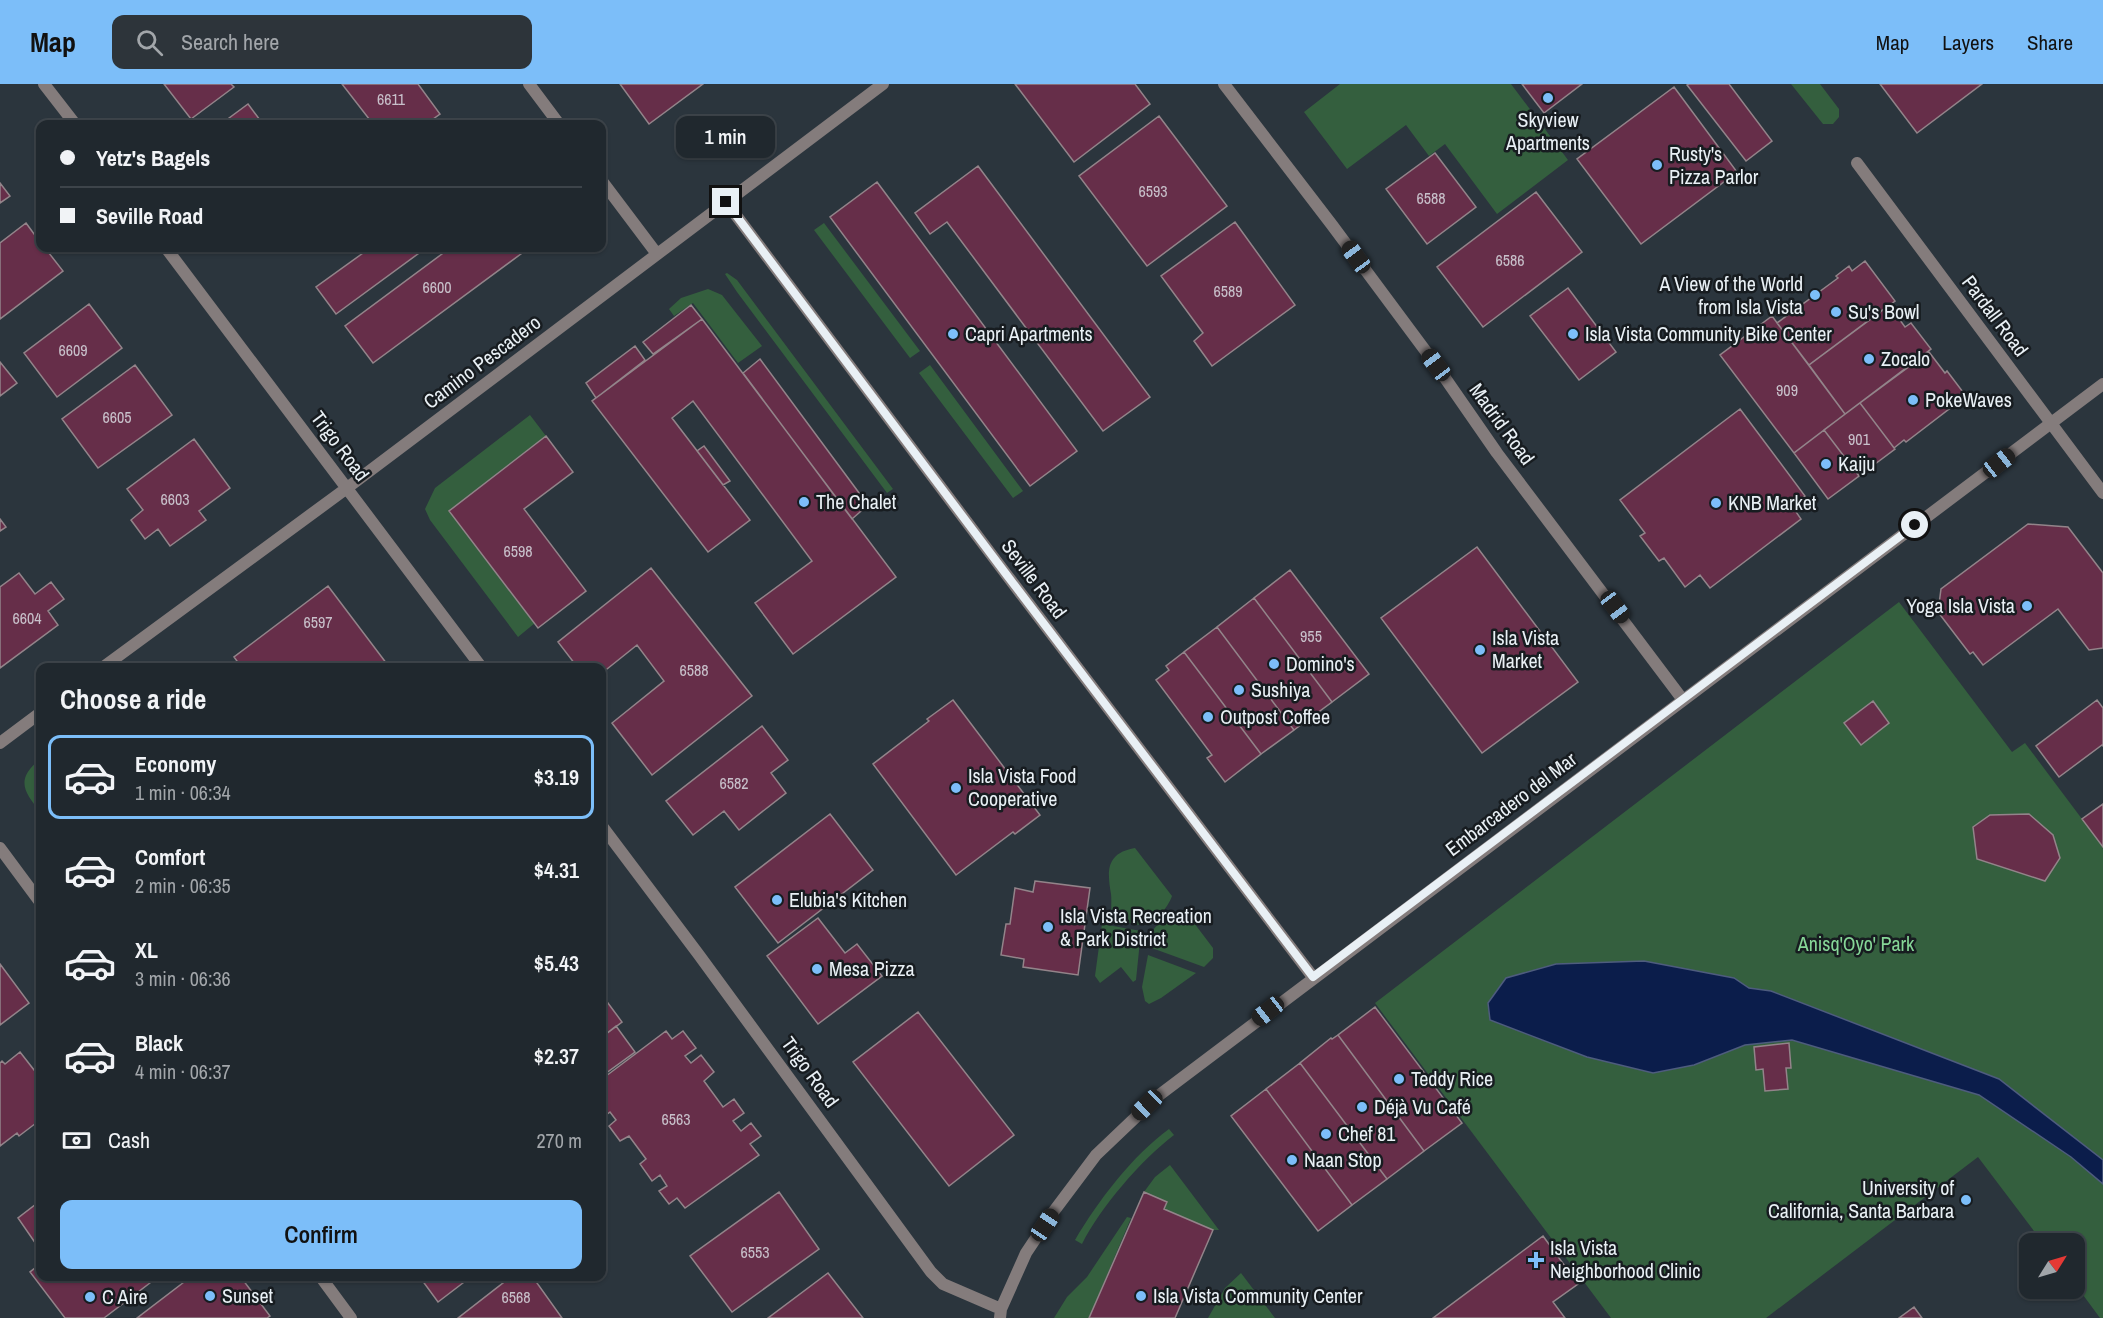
<!DOCTYPE html>
<html lang="en">
<head>
<meta charset="utf-8">
<style>
  body { margin:0; font-family:"Archivo Narrow",sans-serif; background:#2d343a; color:#f1f3f6; height:100vh; display:flex; flex-direction:column; font-size:22px; white-space:nowrap }
  * { box-sizing:border-box; margin:0 }
  p { font-size:20px; color:#a2a6aa }
  .icon { flex:none; width:33px; height:33px; fill:none; stroke:currentColor; stroke-width:2; stroke-linecap:round; stroke-linejoin:round }
  .map { position:relative; flex:1; overflow:hidden }
  .side { position:absolute; left:36px; top:579px; width:570px; height:618px; display:flex; flex-direction:column; background:#20282e; border-radius:12px; box-shadow:0 2px 4px #0004,0 0 0 2px #3d444a }
  .side>* { flex:none }
  .top-card { position:absolute; left:36px; top:36px; width:570px; height:132px; border-radius:12px; box-shadow:0 2px 4px #0004,0 0 0 2px #3d444a; display:grid; align-content:center; height:132px; padding:0 24px; background:#20282e }
  .needle { width:39px; rotate:53deg }
  .tools { position:absolute; left:2019px; top:1149px; display:grid; gap:12px }
  .tools a { display:grid; place-items:center; width:66px; height:66px; border-radius:12px; background:#20282e; box-shadow:0 2px 4px #0004,0 0 0 2px #3d444a; font-size:30px }
  .end { position:absolute; width:27px; height:27px; margin:-14px; border:8px solid #e9f0f5; background:#111; box-shadow:0 0 0 3px #111 }
  .from { border-radius:50% }
  .bubble { position:absolute; height:42px; border-radius:12px; background:#20282e; box-shadow:0 2px 4px #0004,0 0 0 2px #3d444a; font-size:20px; font-weight:600; line-height:42px; text-align:center }
  .car { position:absolute; width:18px; height:36px; margin:-18px -9px; border-radius:8px; box-shadow:0 0 4px 2px #0007; background:linear-gradient(#222 24%,#8ab4d8 0 40%,#222 0 76%,#8ab4d8 0 86%,#222 0) }
  .top-card b { display:flex; align-items:center; gap:21px; height:57px; font-size:22px }
  .top-card b+b { border-top:2px solid #3d444a }
  .top-card i { width:15px; height:15px; background:#f1f3f6 }
  ul { padding:0; list-style:none }
  li { display:flex; align-items:center; gap:18px; height:84px; margin:0 12px 9px; padding:0 12px; border:3px solid transparent; border-radius:12px }
  li div { flex:1 }
  li b { display:block; font-size:22px }
  li em { font-style:normal; font-weight:600 }
  li.current { border-color:#7cbef9 }
  li>.icon { width:54px; height:54px; stroke-width:1.5 }
  h2 { padding:0 24px; font-size:27px; line-height:72px }
  .pay { display:flex; align-items:center; gap:15px; height:66px; padding:0 24px; font-size:22px }
  .pay p { margin-inline-start:auto }
  .primary-button { display:flex; gap:12px; margin-top:auto; padding:12px 24px }
  .primary-button a { flex:1; height:69px; border-radius:12px; background:#7cbef9; color:#111; font-size:24px; font-weight:600; line-height:69px; text-align:center }
  header { display:flex; align-items:center; gap:36px; box-sizing:border-box; height:84px; padding:0 30px; background:#7cbef9; color:#111 }
  header strong { font-size:28px }
  nav { display:flex; gap:33px; margin-inline-start:auto; font-size:21px }
  .search { width:420px; height:54px; background:#2d343a; display:flex; align-items:center; gap:15px; box-sizing:border-box; padding:0 21px; border-radius:12px; color:#a2a6aa; font-size:22px }
  .map>svg:first-child { display:block }
</style>
</head>
<body>
<header>
<strong>Map</strong>
<div class="search"><svg class="icon" aria-label="search" viewBox="0 0 24 24"><circle cx="10" cy="10" r="6"/><path d="M15 15l6 6"/></svg>Search here</div>
<nav><a>Map</a><a>Layers</a><a>Share</a></nav>
</header>
<div class="map">
<svg width="2103" height="1234" viewBox="0 0 2103 1234">
  <rect width="100%" height="100%" fill="#2b353d"/>
  <path fill="#345f3e" d="M 1340,0 L 1511,0 L 1568,76 L 1497,130 L 1445,60 L 1429,72 L 1406,41 L 1347,85 L 1304,28 Z
    M 1791,0 L 1820,0 L 1839,25 L 1839,33 L 1833,40 L 1823,40 Z
    M 824,139 L 920,267 L 910,274 L 814,146 Z
    M 727,189 L 737,196 L 893,405 L 887,409 L 737,208 L 725,190 Z
    M 708,205 L 722,211 L 762,262 L 738,279 L 693,219 L 674,232 L 669,225 L 681,214 Z
    M 930,281 L 1023,407 L 1013,414 L 919,289 Z
    M 530,331 L 546,352 L 449,427 L 535,539 L 518,553 L 430,436 L 425,425 L 435,404 Z
    M 1899,518 L 2012,668 L 2025,659 L 2103,763 L 2103,1234 L 2100,1234 L 2075,1200 L 2074,1160 L 2043,1159 L 1978,1073 L 1766,1234 L 1611,1234 L 1375,919 Z
    M 40,675 L 40,728 C 24,707 15,696 40,675 Z
    M 1135,764 L 1172,812 C 1168,823 1155,841 1142,841 C 1132,841 1122,836 1113,833 C 1110,826 1112,818 1111,810 C 1107,787 1106,769 1135,764 Z
    M 1180,826 L 1185,827 L 1213,864 L 1213,874 L 1204,883 L 1149,863 C 1146,846 1165,833 1180,826 Z
    M 1102,840 L 1141,847 L 1136,896 L 1133,898 L 1121,883 L 1100,899 L 1095,892 Z
    M 1148,871 L 1196,889 L 1161,914 L 1149,920 L 1145,917 L 1142,903 Z
    M 1169,1045 L 1174,1051 C 1141,1076 1100,1124 1082,1160 L 1075,1156 C 1098,1117 1132,1072 1169,1045 Z
    M 1170,1081 L 1219,1146 L 1213,1146 L 1164,1125 L 1167,1118 L 1144,1108 L 1155,1093 Z
    M 1127,1133 L 1131,1134 L 1089,1234 L 1054,1234 L 1067,1213 L 1087,1193 Z
    M 1241,1189 L 1275,1234 L 1208,1234 L 1225,1204 Z"/>
  <path fill="#0b1d4b" stroke="#4e5c7e" stroke-width="1.5" d="M 1644,877 L 1734,894 L 1749,904 L 1771,907 L 1999,995 L 2103,1076 L 2103,1100 L 2071,1073 L 1979,1011 L 1792,956 L 1745,961 L 1694,981 L 1653,989 L 1587,973 L 1490,936 L 1488,919 L 1506,894 L 1556,880 Z"/>
  <path fill="#662e49" stroke="#93848a" stroke-width="1.5" d="M 164,0 L 231,0 L 234,3 L 191,35 Z
    M 342,0 L 418,0 L 440,30 L 426,40 L 373,40 Z
    M 620,0 L 703,0 L 649,40 Z
    M 1015,0 L 1135,0 L 1150,20 L 1074,78 Z
    M 1522,0 L 1582,0 L 1544,29 Z
    M 1689,0 L 1729,0 L 1772,57 L 1746,77 L 1687,1 Z
    M 1880,0 L 1982,0 L 1917,49 Z
    M 1674,3 L 1737,88 L 1641,160 L 1577,75 Z
    M 248,20 L 263,40 L 221,40 Z
    M 1159,32 L 1227,122 L 1147,182 L 1079,92 Z
    M 1435,69 L 1476,123 L 1427,160 L 1386,105 Z
    M 978,82 L 1150,313 L 1103,347 L 947,138 L 930,150 L 915,129 Z
    M 877,98 L 1077,367 L 1030,402 L 830,133 Z
    M 0,99 L 10,112 L 0,119 Z
    M 1536,108 L 1582,168 L 1483,243 L 1437,183 Z
    M 1235,138 L 1295,221 L 1212,282 L 1194,257 L 1203,249 L 1161,192 Z
    M 26,139 L 40,158 L 40,164 L 45,164 L 63,187 L 0,235 L 0,159 Z
    M 370,164 L 426,164 L 336,230 L 316,203 Z
    M 450,164 L 529,164 L 373,279 L 345,242 Z
    M 1865,177 L 1895,217 L 1809,281 L 1777,239 L 1838,194 L 1836,192 L 1849,182 L 1852,187 Z
    M 1568,204 L 1616,268 L 1579,296 L 1530,232 Z
    M 89,220 L 122,264 L 57,313 L 24,269 Z
    M 691,221 L 702,235 L 653,270 L 643,258 Z
    M 1889,221 L 1905,243 L 1911,239 L 1931,265 L 1845,330 L 1809,281 Z
    M 1772,232 L 1845,330 L 1794,369 L 1720,271 Z
    M 702,235 L 896,493 L 793,570 L 755,519 L 812,477 L 693,317 L 672,334 L 750,436 L 708,468 L 592,317 Z
    M 635,262 L 645,276 L 596,314 L 586,299 Z
    M 1929,268 L 1945,289 L 1947,287 L 1966,312 L 1906,358 L 1904,356 L 1894,364 L 1860,319 Z
    M 760,275 L 868,421 L 852,435 L 743,289 Z
    M 0,278 L 17,299 L 0,312 Z
    M 135,281 L 172,331 L 98,384 L 62,335 Z
    M 1860,319 L 1895,365 L 1859,392 L 1824,346 Z
    M 1740,325 L 1805,412 L 1792,422 L 1801,435 L 1710,504 L 1700,491 L 1685,503 L 1664,474 L 1659,477 L 1640,452 L 1645,449 L 1620,416 Z
    M 1824,346 L 1859,392 L 1828,415 L 1794,369 Z
    M 546,352 L 573,388 L 524,425 L 586,507 L 538,544 L 449,427 Z
    M 194,355 L 230,404 L 199,427 L 206,436 L 170,462 L 158,445 L 145,455 L 131,436 L 143,426 L 127,405 Z
    M 704,362 L 730,397 L 723,401 L 697,367 Z
    M 0,435 L 6,443 L 0,447 Z
    M 2028,440 L 2068,443 L 2103,489 L 2103,564 L 2089,566 L 2058,525 L 1983,581 L 1973,568 L 1970,570 L 1938,528 L 1941,505 Z
    M 1477,463 L 1578,598 L 1482,669 L 1381,534 Z
    M 651,484 L 752,612 L 652,691 L 612,639 L 664,597 L 637,561 L 602,589 L 602,584 L 578,584 L 558,558 Z
    M 1290,486 L 1369,590 L 1332,618 L 1254,514 Z
    M 19,489 L 35,510 L 51,498 L 64,515 L 48,527 L 58,541 L 0,584 L 0,503 Z
    M 328,502 L 390,584 L 242,584 L 234,573 Z
    M 1254,514 L 1332,618 L 1294,646 L 1217,543 Z
    M 1217,543 L 1294,646 L 1261,670 L 1184,568 Z
    M 1184,568 L 1261,670 L 1225,698 L 1207,674 L 1212,671 L 1156,596 L 1169,586 L 1166,582 Z
    M 953,616 L 1040,731 L 1015,750 L 1013,748 L 956,791 L 873,680 L 929,637 L 927,635 Z
    M 2097,616 L 2103,624 L 2103,662 L 2102,661 L 2059,693 L 2036,662 Z
    M 1873,617 L 1889,639 L 1861,661 L 1844,639 Z
    M 762,642 L 788,676 L 771,689 L 786,709 L 739,746 L 724,727 L 693,751 L 666,717 Z
    M 2103,720 L 2103,763 L 2082,735 Z
    M 830,730 L 873,786 L 778,859 L 735,803 Z
    M 2029,730 L 2053,751 L 2060,774 L 2045,797 L 1977,775 L 1973,743 L 1990,731 Z
    M 1035,797 L 1090,804 L 1078,891 L 1023,883 L 1024,875 L 1001,871 L 1006,840 L 1010,840 L 1015,804 L 1033,808 Z
    M 818,834 L 845,869 L 857,860 L 882,892 L 818,940 L 767,872 Z
    M 0,880 L 29,919 L 0,941 Z
    M 602,911 L 622,938 L 602,953 Z
    M 1375,923 L 1462,1039 L 1424,1067 L 1338,951 Z
    M 918,928 L 1014,1051 L 949,1102 L 853,978 Z
    M 616,942 L 635,968 L 602,992 L 602,953 Z
    M 666,947 L 672,955 L 683,947 L 696,964 L 685,972 L 691,979 L 701,971 L 714,988 L 704,997 L 723,1023 L 734,1015 L 744,1029 L 733,1037 L 741,1047 L 751,1039 L 761,1052 L 750,1060 L 759,1071 L 685,1124 L 677,1114 L 669,1120 L 659,1107 L 667,1102 L 660,1091 L 652,1097 L 640,1080 L 646,1075 L 629,1052 L 620,1057 L 609,1042 L 616,1036 L 610,1028 L 602,1034 L 602,995 Z
    M 1338,951 L 1424,1067 L 1387,1095 L 1300,979 L 1331,954 L 1332,955 Z
    M 1789,959 L 1791,984 L 1786,984 L 1788,1005 L 1765,1007 L 1763,985 L 1756,986 L 1754,963 Z
    M 20,968 L 38,991 L 40,989 L 40,1036 L 19,1052 L 17,1049 L 0,1062 L 0,979 L 2,977 L 5,980 Z
    M 1300,979 L 1387,1095 L 1352,1121 L 1266,1005 Z
    M 1266,1005 L 1352,1121 L 1318,1147 L 1231,1032 Z
    M 779,1108 L 819,1165 L 732,1228 L 690,1172 Z
    M 1144,1108 L 1167,1118 L 1164,1125 L 1213,1146 L 1175,1234 L 1089,1234 Z
    M 40,1117 L 40,1156 L 36,1160 L 18,1134 Z
    M 1543,1152 L 1578,1200 L 1553,1218 L 1565,1234 L 1433,1234 Z
    M 40,1180 L 40,1192 L 159,1192 L 104,1234 L 65,1234 L 30,1188 Z
    M 828,1189 L 863,1234 L 768,1234 Z
    M 192,1192 L 240,1192 L 270,1232 L 267,1234 L 137,1234 Z
    M 419,1192 L 472,1192 L 438,1218 Z
    M 512,1192 L 532,1192 L 562,1234 L 458,1234 Z
    M 1914,1223 L 1922,1234 L 1899,1234 Z"/>
  <g fill="none" stroke-linecap="round" stroke-linejoin="round">
    <path stroke="#847c7c" stroke-width="12" d="M 44,0 L 75,40
      M 529,0 L 559,40
      M 1224,0 L 1332,141 L 1436,281 L 1497,369 L 1683,616
      M 1857,79 L 2103,409
      M 602,97 L 657,170
      M 726,118 L 1006,490 L 1313,893
      M 166,164 L 482,584
      M 102,584 L 347,404 L 883,0
      M 0,659 L 40,629
      M 602,742 L 699,871 L 931,1188 L 943,1200 L 1001,1225
      M 0,764 L 40,818
      M 320,1192 L 351,1234
      M 1000,1234 L 1001,1225 L 1026,1169 L 1054,1127 L 1096,1071 L 1158,1012 L 2103,300"/>
  </g>
  <g fill="none" stroke-linecap="round" stroke-linejoin="round">
    <path stroke="#e9f0f5" stroke-width="8" d="M 726,118 L 1006,490 L 1313,893 L 1915,441"/>
  </g>
  <g fill="#7cbef9" stroke="#171c20" stroke-width="2">
    <circle cx="1548" cy="14" r="6"/>
    <circle cx="1657" cy="81" r="6"/>
    <circle cx="1815" cy="211" r="6"/>
    <circle cx="1836" cy="228" r="6"/>
    <circle cx="953" cy="250" r="6"/>
    <circle cx="1573" cy="250" r="6"/>
    <circle cx="1869" cy="275" r="6"/>
    <circle cx="1913" cy="316" r="6"/>
    <circle cx="1826" cy="380" r="6"/>
    <circle cx="804" cy="418" r="6"/>
    <circle cx="1716" cy="419" r="6"/>
    <circle cx="2027" cy="522" r="6"/>
    <circle cx="1480" cy="566" r="6"/>
    <circle cx="1274" cy="580" r="6"/>
    <circle cx="1239" cy="606" r="6"/>
    <circle cx="1208" cy="633" r="6"/>
    <circle cx="956" cy="704" r="6"/>
    <circle cx="777" cy="816" r="6"/>
    <circle cx="1048" cy="843" r="6"/>
    <circle cx="817" cy="885" r="6"/>
    <circle cx="1399" cy="995" r="6"/>
    <circle cx="1362" cy="1023" r="6"/>
    <circle cx="1326" cy="1050" r="6"/>
    <circle cx="1292" cy="1076" r="6"/>
    <circle cx="1966" cy="1116" r="6"/>
    <path d="M1533 1167h6v6h6v6h-6v6h-6v-6h-6v-6h6z"/>
    <circle cx="210" cy="1212" r="6"/>
    <circle cx="1141" cy="1212" r="6"/>
    <circle cx="90" cy="1213" r="6"/>
  </g>
  <g text-anchor="middle" stroke-width="5" stroke-linejoin="round" paint-order="stroke">
    <g font-size="16" fill="#c8c0ca">
      <text x="391" y="21">6611</text>
      <text x="1153" y="113">6593</text>
      <text x="1431" y="120">6588</text>
      <text x="1510" y="182">6586</text>
      <text x="437" y="209">6600</text>
      <text x="1228" y="213">6589</text>
      <text x="73" y="272">6609</text>
      <text x="1787" y="312">909</text>
      <text x="117" y="339">6605</text>
      <text x="1859" y="361">901</text>
      <text x="175" y="421">6603</text>
      <text x="518" y="473">6598</text>
      <text x="27" y="540">6604</text>
      <text x="318" y="544">6597</text>
      <text x="1311" y="558">955</text>
      <text x="694" y="592">6588</text>
      <text x="734" y="705">6582</text>
      <text x="676" y="1041">6563</text>
      <text x="755" y="1174">6553</text>
      <text x="516" y="1219">6568</text>
    </g>
    <g font-size="20" fill="#e9f0f5" stroke="#171c20" text-anchor="start">
      <text x="1548" y="43" text-anchor="middle">Skyview<tspan x="1548" dy="23">Apartments</tspan></text>
      <text x="1669" y="77">Rusty's<tspan x="1669" dy="23">Pizza Parlor</tspan></text>
      <text x="1803" y="207" text-anchor="end">A View of the World<tspan x="1803" dy="23">from Isla Vista</tspan></text>
      <text x="1848" y="235">Su's Bowl</text>
      <text x="965" y="257">Capri Apartments</text>
      <text x="1585" y="257">Isla Vista Community Bike Center</text>
      <text x="1881" y="282">Zocalo</text>
      <text x="1925" y="323">PokeWaves</text>
      <text x="1838" y="387">Kaiju</text>
      <text x="816" y="425">The Chalet</text>
      <text x="1728" y="426">KNB Market</text>
      <text x="2015" y="529" text-anchor="end">Yoga Isla Vista</text>
      <text x="1492" y="561">Isla Vista<tspan x="1492" dy="23">Market</tspan></text>
      <text x="1286" y="587">Domino's</text>
      <text x="1251" y="613">Sushiya</text>
      <text x="1220" y="640">Outpost Coffee</text>
      <text x="968" y="699">Isla Vista Food<tspan x="968" dy="23">Cooperative</tspan></text>
      <text x="789" y="823">Elubia's Kitchen</text>
      <text x="1060" y="839">Isla Vista Recreation<tspan x="1060" dy="23">&amp; Park District</tspan></text>
      <text x="829" y="892">Mesa Pizza</text>
      <text x="1411" y="1002">Teddy Rice</text>
      <text x="1374" y="1030">Déjà Vu Café</text>
      <text x="1338" y="1057">Chef 81</text>
      <text x="1304" y="1083">Naan Stop</text>
      <text x="1954" y="1111" text-anchor="end">University of<tspan x="1954" dy="23">California, Santa Barbara</tspan></text>
      <text x="1550" y="1171">Isla Vista<tspan x="1550" dy="23">Neighborhood Clinic</tspan></text>
      <text x="222" y="1219">Sunset</text>
      <text x="1153" y="1219">Isla Vista Community Center</text>
      <text x="102" y="1220">C Aire</text>
    </g>
    <g font-size="20" fill="#e9f0f5" stroke="#171c20">
      <text transform="translate(1995 232) rotate(53)" y="7">Pardall Road</text>
      <text transform="translate(482 278) rotate(-37)" y="7">Camino Pescadero</text>
      <text transform="translate(1502 340) rotate(54)" y="7">Madrid Road</text>
      <text transform="translate(340 362) rotate(53)" y="7">Trigo Road</text>
      <text transform="translate(1034 495) rotate(53)" y="7">Seville Road</text>
      <text transform="translate(1511 720) rotate(-37)" y="7">Embarcadero del Mar</text>
      <text transform="translate(810 988) rotate(54)" y="7">Trigo Road</text>
    </g>
    <g font-size="20" fill="#86d697" stroke="#171c20">
      <text x="1856" y="867">Anisq'Oyo' Park</text>
    </g>
  </g>
</svg>
<div class="tools">
<a><svg class="needle" viewBox="-14 -14 28 28"><path d="M0-13l5 13h-10z" fill="#e53935"/><path d="M0 13l5-13h-10z" fill="#a2a6aa"/></svg></a>
</div>
<i class="end from" style="left:1915px;top:441px"></i>
<i class="end" style="left:726px;top:118px"></i>
<div class="bubble" style="left:676px;top:32px;width:99px">1 min</div>
<i class="car" style="left:1356px;top:173px;rotate:324deg"></i>
<i class="car" style="left:1436px;top:281px;rotate:323deg"></i>
<i class="car" style="left:1999px;top:379px;rotate:52deg"></i>
<i class="car" style="left:1615px;top:523px;rotate:143deg"></i>
<i class="car" style="left:1268px;top:927px;rotate:232deg"></i>
<i class="car" style="left:1147px;top:1021px;rotate:226deg"></i>
<i class="car" style="left:1045px;top:1141px;rotate:34deg"></i>
<div class="top-card">
<b><i class="from"></i>Yetz's Bagels</b>
<b><i></i>Seville Road</b>
</div>
<section class="side">
<h2>Choose a ride</h2>
<ul>
<li class="current"><svg class="icon" aria-label="car" viewBox="0 0 24 24"><path d="M5 17H2v-5l4-1 3-4h7l3 4 3 1v5h-3M9 17h6M6 11h13"/><circle cx="7" cy="17" r="2"/><circle cx="17" cy="17" r="2"/></svg><div><b>Economy</b><p>1 min · 06:34</p></div><em>$3.19</em></li>
<li><svg class="icon" aria-label="car" viewBox="0 0 24 24"><path d="M5 17H2v-5l4-1 3-4h7l3 4 3 1v5h-3M9 17h6M6 11h13"/><circle cx="7" cy="17" r="2"/><circle cx="17" cy="17" r="2"/></svg><div><b>Comfort</b><p>2 min · 06:35</p></div><em>$4.31</em></li>
<li><svg class="icon" aria-label="car" viewBox="0 0 24 24"><path d="M5 17H2v-5l4-1 3-4h7l3 4 3 1v5h-3M9 17h6M6 11h13"/><circle cx="7" cy="17" r="2"/><circle cx="17" cy="17" r="2"/></svg><div><b>XL</b><p>3 min · 06:36</p></div><em>$5.43</em></li>
<li><svg class="icon" aria-label="car" viewBox="0 0 24 24"><path d="M5 17H2v-5l4-1 3-4h7l3 4 3 1v5h-3M9 17h6M6 11h13"/><circle cx="7" cy="17" r="2"/><circle cx="17" cy="17" r="2"/></svg><div><b>Black</b><p>4 min · 06:37</p></div><em>$2.37</em></li>
</ul>
<div class="pay"><svg class="icon" aria-label="cash" viewBox="0 0 24 24"><path d="M3 7h18v10H3z"/><circle cx="12" cy="12" r="2"/></svg>Cash<p>270 m</p></div>
<div class="primary-button"><a>Confirm</a></div>
</section>
</div>
</body>
</html>
